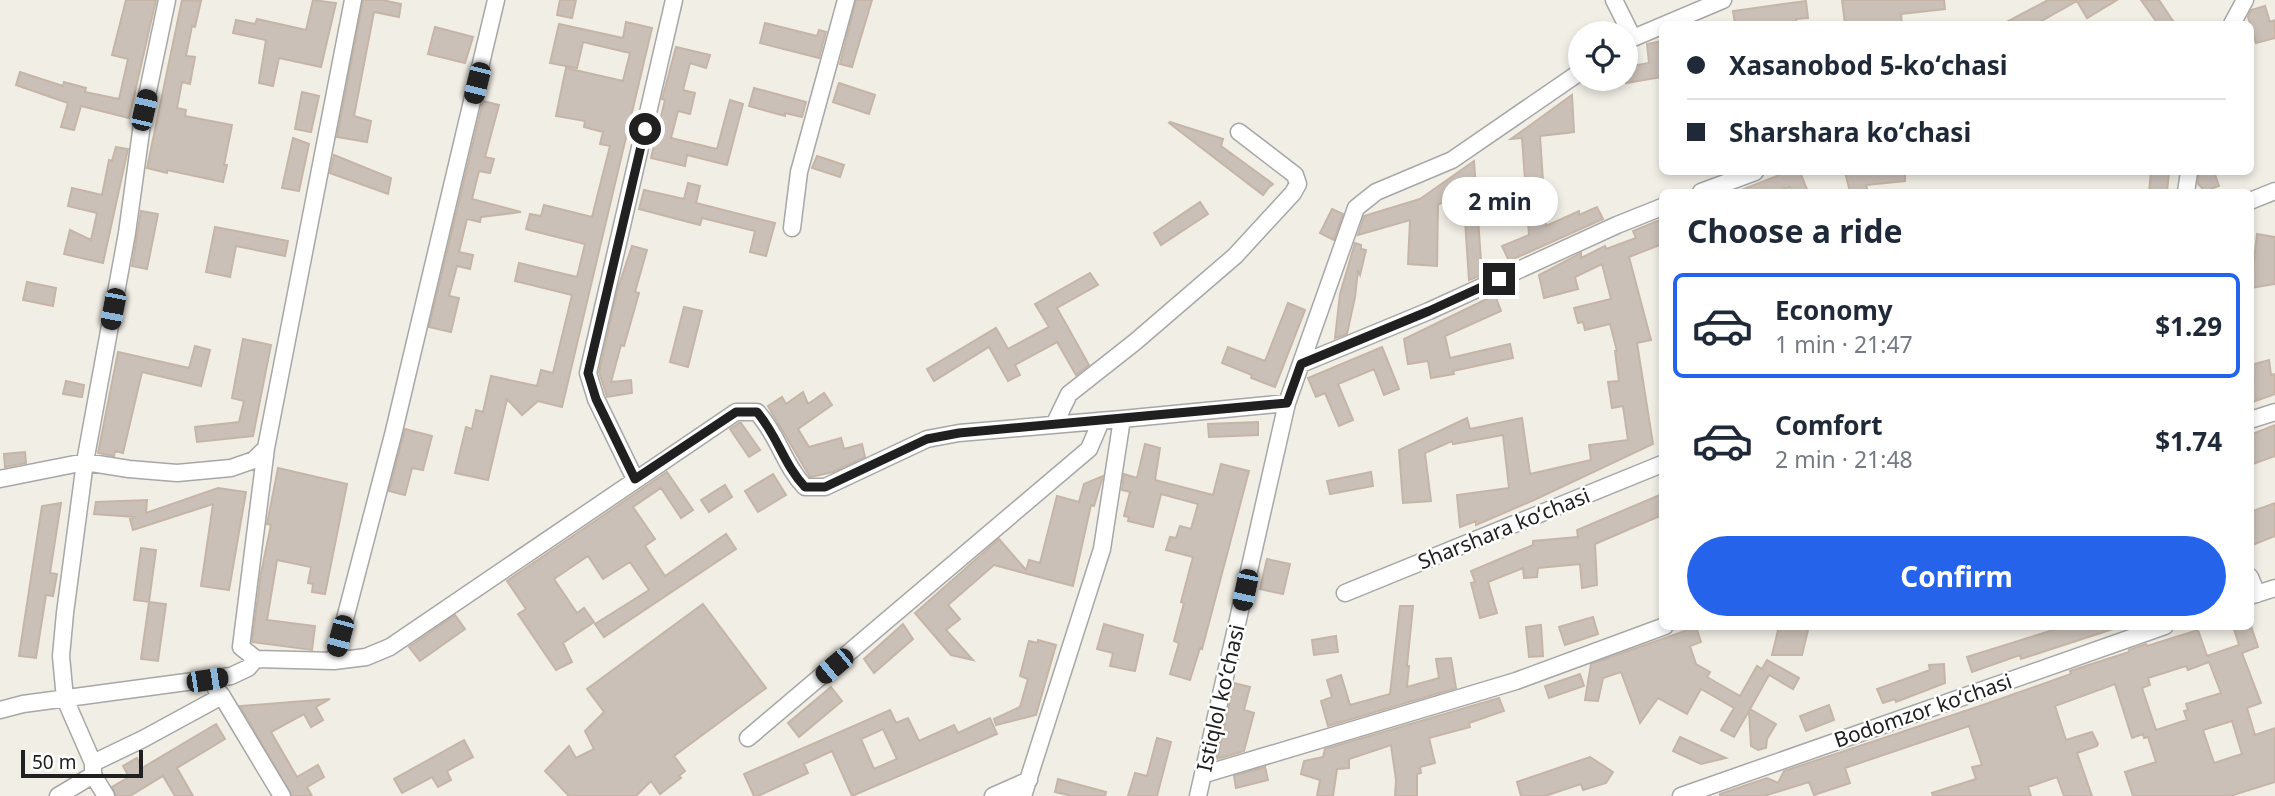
<!DOCTYPE html>
<html lang="en">
<head>
<meta charset="utf-8">
<style>
  body { margin:0; font-family:"Noto Sans",sans-serif; background:#f2f2f3; color:#1f2937; height:100vh; display:flex; flex-direction:column; font-size:26px; white-space:nowrap }
  * { box-sizing:border-box; margin:0 }
  p { font-size:23px; color:#747a83 }
  .icon { flex:none; width:38px; height:38px; fill:none; stroke:currentColor; stroke-width:2; stroke-linecap:round; stroke-linejoin:round }
  .map { position:relative; flex:1; overflow:hidden }
  .sheet { position:absolute; left:1659px; top:189px; width:595px; height:441px; display:flex; flex-direction:column; background:#fff; border-radius:10px; box-shadow:0 4px 10px #0003 }
  .sheet>* { flex:none }
  .hud { position:absolute; left:1659px; top:21px; width:595px; height:154px; border-radius:10px; box-shadow:0 4px 10px #0003; display:grid; align-content:center; height:154px; padding:0 28px; background:#fff }
  .fabs { position:absolute; left:1568px; top:21px; display:grid; gap:14px }
  .fabs a { display:grid; place-items:center; width:70px; height:70px; border-radius:50%; background:#fff; box-shadow:0 4px 10px #0003; font-size:35px }
  .scale { position:absolute; left:21px; bottom:18px; width:122px; box-sizing:border-box; padding-left:7px; border:4px solid #202020; border-top:0; font-size:19px; line-height:24px; white-space:nowrap; color:#202020; -webkit-text-stroke:5px #fff; paint-order:stroke }
  .end { position:absolute; width:32px; height:32px; margin:-16px; border:9px solid #202020; background:#fff; box-shadow:0 0 0 4px #fff }
  .from { border-radius:50% }
  .bubble { position:absolute; height:49px; border-radius:24px; background:#fff; box-shadow:0 4px 10px #0003; font-size:23px; font-weight:700; line-height:49px; text-align:center }
  .car { position:absolute; width:21px; height:42px; margin:-21px -10px; border-radius:9px; box-shadow:0 0 5px 2px #0007; background:linear-gradient(#222 24%,#8ab4d8 0 40%,#222 0 76%,#8ab4d8 0 86%,#222 0) }
  .hud b { display:flex; align-items:center; gap:24px; height:66px; font-size:26px }
  .hud b+b { border-top:2px solid #e0e1e3 }
  .hud i { width:18px; height:18px; background:#1f2937 }
  ul { padding:0; list-style:none }
  li { display:flex; align-items:center; gap:21px; height:105px; margin:0 14px 10px; padding:0 14px; border:4px solid transparent; border-radius:10px }
  li div { flex:1 }
  li b { display:block; font-size:26px }
  li em { font-style:normal; font-weight:700 }
  li.on { border-color:#2563eb }
  li>.icon { width:63px; height:63px; stroke-width:1.5 }
  h2 { padding:0 28px; font-size:32px; line-height:84px }
  .primary-button { display:flex; gap:14px; margin-top:auto; padding:14px 28px }
  .primary-button a { flex:1; height:80px; border-radius:42px; background:#2563eb; color:#fff; font-size:28px; font-weight:700; line-height:80px; text-align:center }
  .map>svg:first-child { display:block }
</style>
</head>
<body>
<div class="map">
<svg width="2275" height="796" viewBox="0 0 2275 796">
  <rect width="100%" height="100%" fill="#f1eee6"/>
  <path fill="#cac0b8" stroke="#c5b5a7" stroke-width="2" fill-rule="evenodd" d="M 126,0 L 156,0 L 129,118 L 81,106 L 74,130 L 61,127 L 68,103 L 16,85 L 20,72 L 63,86 L 64,82 L 86,88 L 85,92 L 119,99 L 128,59 L 112,55 Z
    M 182,0 L 201,1 L 195,27 L 192,26 L 186,56 L 195,57 L 190,84 L 182,82 L 177,108 L 186,110 L 185,116 L 232,125 L 224,165 L 227,165 L 223,182 L 167,170 L 167,173 L 147,168 Z
    M 313,0 L 336,3 L 321,67 L 279,58 L 273,86 L 259,83 L 266,40 L 233,33 L 236,20 L 255,24 L 257,19 L 306,30 Z
    M 363,0 L 382,0 L 401,4 L 399,17 L 374,12 L 354,116 L 371,121 L 367,142 L 337,137 Z
    M 560,0 L 576,0 L 572,18 L 557,15 Z
    M 856,0 L 872,0 L 852,67 L 840,64 Z
    M 1842,0 L 1944,0 L 1945,9 L 1901,14 L 1902,24 L 1845,24 Z
    M 2048,0 L 2117,0 L 2087,18 L 2077,1 L 2036,24 L 2003,24 Z
    M 2141,0 L 2159,0 L 2175,24 L 2158,24 Z
    M 1806,1 L 1808,18 L 1796,19 L 1797,24 L 1735,24 L 1733,11 Z
    M 2265,6 L 2270,22 L 2275,20 L 2275,38 L 2256,43 L 2248,17 L 2251,10 Z
    M 626,22 L 652,28 L 562,407 L 538,401 L 522,415 L 507,399 L 488,480 L 455,473 L 466,427 L 472,429 L 476,410 L 483,412 L 491,376 L 537,386 L 541,370 L 553,373 L 572,295 L 515,281 L 519,263 L 577,277 L 585,244 L 529,230 L 526,229 L 530,214 L 541,216 L 544,205 L 592,217 L 610,146 L 600,144 L 603,132 L 584,127 L 585,121 L 556,116 L 563,82 L 566,68 L 623,81 L 630,53 L 583,42 L 577,68 L 550,63 L 559,24 L 623,38 Z
    M 765,23 L 817,36 L 819,30 L 826,32 L 819,58 L 760,43 Z
    M 435,27 L 473,37 L 465,63 L 428,54 Z
    M 1662,41 L 1662,77 L 1626,83 L 1626,67 L 1649,63 L 1647,44 Z
    M 676,47 L 710,55 L 706,68 L 690,63 L 683,90 L 695,93 L 690,114 L 678,111 L 671,138 L 717,149 L 730,100 L 743,104 L 727,165 L 687,155 L 685,166 L 651,158 L 665,100 L 662,99 Z
    M 839,83 L 875,95 L 869,114 L 833,102 Z
    M 754,88 L 806,102 L 802,117 L 785,113 L 785,116 L 749,106 Z
    M 302,92 L 319,96 L 311,132 L 295,129 Z
    M 1572,95 L 1574,132 L 1540,136 L 1546,226 L 1579,211 L 1579,215 L 1597,207 L 1603,219 L 1509,261 L 1502,246 L 1529,235 L 1522,138 L 1511,139 Z
    M 483,101 L 499,105 L 485,157 L 494,159 L 490,173 L 479,171 L 472,199 L 521,212 L 481,217 L 480,222 L 467,219 L 459,252 L 473,255 L 470,269 L 457,266 L 449,296 L 459,298 L 451,332 L 429,327 Z
    M 1170,122 L 1223,139 L 1221,146 L 1273,184 L 1271,186 L 1270,186 L 1263,195 L 1169,123 Z
    M 293,138 L 309,144 L 299,191 L 282,188 Z
    M 116,147 L 128,149 L 103,263 L 64,254 L 70,230 L 91,240 L 97,213 L 68,206 L 72,188 L 102,195 L 109,160 L 112,161 Z
    M 334,155 L 391,178 L 388,194 L 330,173 Z
    M 817,156 L 844,165 L 840,177 L 812,168 Z
    M 1474,161 L 1482,275 L 1469,280 L 1463,190 L 1438,205 L 1437,266 L 1408,264 L 1410,220 L 1358,235 L 1364,216 L 1420,199 Z
    M 1787,172 L 1800,172 L 1808,192 L 1792,192 L 1790,187 L 1776,192 L 1736,192 Z
    M 1845,172 L 1905,172 L 1905,181 L 1866,185 L 1868,192 L 1850,192 Z
    M 2151,172 L 2169,172 L 2167,192 L 2149,192 Z
    M 2199,172 L 2214,172 L 2219,186 L 2205,191 L 2198,184 Z
    M 688,183 L 700,186 L 696,203 L 775,223 L 766,256 L 750,252 L 755,231 L 702,218 L 700,225 L 639,209 L 644,190 L 684,199 Z
    M 1200,202 L 1208,214 L 1161,245 L 1154,233 Z
    M 1332,209 L 1343,214 L 1334,240 L 1320,233 Z
    M 141,211 L 158,214 L 147,269 L 132,266 Z
    M 1662,219 L 1662,244 L 1629,257 L 1651,340 L 1637,343 L 1653,444 L 1534,500 L 1476,525 L 1476,521 L 1460,527 L 1457,495 L 1509,488 L 1503,435 L 1453,444 L 1452,441 L 1425,453 L 1431,501 L 1403,503 L 1399,450 L 1467,418 L 1470,429 L 1522,418 L 1530,474 L 1591,460 L 1589,445 L 1628,440 L 1623,406 L 1612,408 L 1608,382 L 1619,381 L 1615,351 L 1617,351 L 1610,324 L 1585,330 L 1583,322 L 1578,323 L 1574,308 L 1611,299 L 1602,264 L 1575,277 L 1578,289 L 1544,298 L 1539,275 L 1581,253 L 1581,258 L 1605,246 L 1606,249 L 1636,238 L 1633,231 Z
    M 215,227 L 288,241 L 285,256 L 236,246 L 230,277 L 206,272 Z
    M 2257,234 L 2275,237 L 2275,284 L 2250,288 L 2250,271 L 2253,270 Z
    M 1355,243 L 1361,245 L 1361,249 L 1366,250 L 1360,275 L 1358,270 L 1355,297 L 1347,334 L 1335,338 L 1340,294 Z
    M 632,246 L 647,250 L 635,292 L 639,293 L 624,346 L 621,345 L 611,382 L 631,380 L 632,393 L 607,397 L 599,372 L 618,288 Z
    M 1090,273 L 1098,285 L 1057,308 L 1089,365 L 1076,375 L 1057,342 L 1015,365 L 1020,375 L 1008,381 L 989,347 L 934,381 L 927,369 L 996,328 L 1008,349 L 1049,327 L 1035,304 Z
    M 27,282 L 56,288 L 53,306 L 23,300 Z
    M 1495,295 L 1501,311 L 1445,336 L 1450,358 L 1510,344 L 1513,358 L 1453,371 L 1454,374 L 1431,378 L 1428,361 L 1408,364 L 1404,339 Z
    M 1288,303 L 1305,310 L 1275,387 L 1251,378 L 1252,375 L 1222,363 L 1228,347 L 1265,361 Z
    M 684,307 L 702,311 L 688,367 L 670,362 Z
    M 243,339 L 271,345 L 253,436 L 197,442 L 195,427 L 239,422 L 244,401 L 232,398 Z
    M 195,346 L 210,350 L 201,386 L 142,372 L 123,453 L 115,451 L 114,456 L 98,453 L 118,352 L 189,368 Z
    M 1382,347 L 1399,389 L 1384,395 L 1374,369 L 1338,384 L 1353,420 L 1339,426 L 1325,393 L 1316,397 L 1308,378 Z
    M 2269,360 L 2271,375 L 2275,374 L 2275,394 L 2250,403 L 2250,385 L 2254,384 L 2251,365 Z
    M 66,381 L 84,385 L 82,397 L 63,394 Z
    M 803,392 L 808,404 L 824,393 L 832,405 L 798,429 L 809,447 L 841,438 L 844,449 L 862,444 L 865,457 L 833,472 L 810,477 L 768,406 L 782,397 L 786,404 Z
    M 1258,422 L 1258,435 L 1209,437 L 1208,424 Z
    M 739,423 L 741,423 L 760,450 L 749,457 L 730,429 Z
    M 2275,425 L 2275,456 L 2250,465 L 2250,435 Z
    M 405,429 L 432,436 L 423,470 L 412,468 L 405,495 L 389,491 Z
    M 1145,444 L 1160,448 L 1155,480 L 1213,495 L 1221,464 L 1249,471 L 1202,649 L 1200,648 L 1190,680 L 1170,674 L 1179,643 L 1174,641 L 1184,603 L 1181,602 L 1193,557 L 1166,550 L 1170,537 L 1176,538 L 1180,526 L 1191,529 L 1198,504 L 1161,494 L 1153,527 L 1128,521 L 1129,517 L 1124,516 L 1130,492 L 1122,490 L 1124,474 L 1137,478 Z
    M 25,452 L 26,463 L 5,467 L 4,454 Z
    M 278,468 L 347,484 L 325,594 L 312,592 L 313,584 L 308,583 L 311,567 L 277,560 L 267,620 L 315,626 L 312,650 L 252,642 L 261,573 L 271,525 L 267,524 Z
    M 667,472 L 693,510 L 681,518 L 661,488 L 633,507 L 655,539 L 645,546 L 665,576 L 726,534 L 736,549 L 604,637 L 595,624 L 649,590 L 630,562 L 603,579 L 588,556 L 554,579 L 577,613 L 584,608 L 594,622 L 563,643 L 572,662 L 556,670 L 518,614 L 526,609 L 507,581 Z
    M 1371,472 L 1373,486 L 1330,494 L 1327,481 Z
    M 773,474 L 786,495 L 758,512 L 745,491 Z
    M 1103,476 L 1094,506 L 1091,505 L 1073,586 L 994,565 L 948,605 L 960,619 L 946,630 L 973,660 L 951,655 L 915,613 L 999,539 L 1026,570 L 1029,560 L 1040,563 L 1057,496 L 1079,502 L 1084,484 Z
    M 725,485 L 732,497 L 709,512 L 701,500 Z
    M 218,488 L 246,492 L 229,590 L 201,586 L 213,504 L 133,530 L 130,519 L 135,517 L 94,514 L 96,502 L 147,500 L 146,513 Z
    M 1662,494 L 1662,515 L 1595,544 L 1597,585 L 1582,588 L 1580,564 L 1538,568 L 1537,577 L 1524,578 L 1523,568 L 1488,582 L 1497,613 L 1480,618 L 1471,583 L 1475,582 L 1471,571 L 1533,545 L 1533,541 L 1578,537 L 1577,530 Z
    M 61,503 L 50,573 L 57,574 L 53,596 L 46,595 L 36,658 L 19,656 L 42,506 Z
    M 2275,503 L 2275,536 L 2250,546 L 2250,512 Z
    M 141,548 L 156,550 L 149,602 L 134,600 Z
    M 1267,559 L 1290,564 L 1283,594 L 1260,589 Z
    M 149,602 L 166,604 L 158,661 L 141,659 Z
    M 703,604 L 766,688 L 674,756 L 685,771 L 679,776 L 681,778 L 660,794 L 651,781 L 636,796 L 569,796 L 545,771 L 569,746 L 576,758 L 594,749 L 585,731 L 604,712 L 587,689 Z
    M 1400,606 L 1413,606 L 1407,666 L 1409,666 L 1407,687 L 1439,678 L 1436,659 L 1451,658 L 1456,688 L 1328,726 L 1321,701 L 1332,697 L 1327,680 L 1341,675 L 1350,705 L 1390,694 Z
    M 455,615 L 465,629 L 420,661 L 409,647 Z
    M 1593,617 L 1598,634 L 1565,645 L 1559,627 Z
    M 903,624 L 913,639 L 874,673 L 864,659 Z
    M 1104,624 L 1143,635 L 1135,671 L 1110,666 L 1113,653 L 1097,649 Z
    M 1541,625 L 1543,656 L 1529,657 L 1526,627 Z
    M 1779,626 L 1809,626 L 1802,655 L 1772,655 Z
    M 2066,626 L 2113,626 L 2113,629 L 2021,659 L 2020,655 L 1972,672 L 1967,657 Z
    M 2233,626 L 2251,626 L 2258,647 L 2242,653 L 2261,703 L 2247,708 L 2255,735 L 2275,728 L 2275,782 L 2230,796 L 2133,796 L 2125,772 L 2156,762 L 2148,737 L 2144,738 L 2143,734 L 2132,738 L 2115,684 L 2055,706 L 2066,740 L 2092,732 L 2098,744 L 2097,746 L 2077,753 L 2092,796 L 2064,796 L 2057,777 L 2028,787 L 2031,796 L 1933,796 L 1932,793 L 1976,779 L 1972,767 L 1982,765 L 1969,726 L 1845,768 L 1850,783 L 1814,795 L 1809,782 L 1764,796 L 1720,796 L 1720,794 L 1767,778 L 1778,783 L 1784,771 L 1977,707 L 2071,674 L 2070,671 L 2129,652 L 2129,650 L 2146,644 L 2147,646 L 2198,630 L 2207,656 L 2239,645 ZM 2209,662 L 2221,693 L 2186,704 L 2188,710 L 2184,711 L 2187,720 L 2156,730 L 2142,688 L 2150,685 L 2148,678 L 2186,666 L 2188,670 ZM 2232,721 L 2242,754 L 2214,763 L 2203,730 Z
    M 1696,627 L 1701,642 L 1690,646 L 1696,664 L 1710,672 L 1707,677 L 1740,696 L 1757,666 L 1762,669 L 1767,660 L 1799,678 L 1793,689 L 1769,675 L 1750,709 L 1776,724 L 1767,739 L 1766,748 L 1758,750 L 1751,746 L 1749,711 L 1734,737 L 1721,730 L 1734,708 L 1701,689 L 1687,714 L 1658,698 L 1640,723 L 1621,672 L 1603,678 L 1598,701 L 1585,700 L 1591,664 Z
    M 1336,636 L 1338,652 L 1314,655 L 1312,640 Z
    M 1038,640 L 1056,645 L 1036,715 L 996,725 L 994,719 L 1020,707 L 1028,679 L 1020,676 L 1029,641 L 1038,643 Z
    M 1944,664 L 1945,683 L 1896,702 L 1895,699 L 1883,703 L 1877,689 L 1930,670 L 1929,665 Z
    M 1580,674 L 1584,686 L 1549,698 L 1545,686 Z
    M 1234,683 L 1250,687 L 1244,710 L 1254,713 L 1244,751 L 1217,759 Z
    M 831,687 L 842,701 L 799,737 L 788,723 Z
    M 1499,698 L 1504,711 L 1469,723 L 1470,727 L 1429,738 L 1435,763 L 1420,767 L 1421,773 L 1417,774 L 1417,796 L 1395,796 L 1396,780 L 1391,745 L 1349,759 L 1349,768 L 1337,769 L 1333,796 L 1317,796 L 1320,780 L 1301,774 L 1304,761 L 1323,757 L 1325,749 Z
    M 330,699 L 316,707 L 323,720 L 311,727 L 304,714 L 271,732 L 297,777 L 318,765 L 324,777 L 307,787 L 312,796 L 292,796 L 240,706 Z
    M 1829,705 L 1834,720 L 1806,731 L 1800,716 Z
    M 890,710 L 896,723 L 908,718 L 919,741 L 954,725 L 958,733 L 990,718 L 997,734 L 852,796 L 832,751 L 804,764 L 808,773 L 758,796 L 754,796 L 744,774 ZM 883,729 L 897,759 L 874,769 L 861,739 Z
    M 216,724 L 225,739 L 177,768 L 193,796 L 175,796 L 163,776 L 130,796 L 116,796 L 112,787 L 129,777 L 123,766 L 137,758 L 142,768 Z
    M 1680,737 L 1726,758 L 1701,764 L 1673,751 Z
    M 1157,738 L 1171,742 L 1157,796 L 1128,796 L 1135,773 L 1147,776 Z
    M 464,740 L 473,757 L 447,771 L 451,780 L 438,787 L 432,777 L 402,793 L 394,779 Z
    M 1590,757 L 1613,772 L 1606,783 L 1583,790 L 1581,784 L 1545,796 L 1521,796 L 1517,782 Z
    M 1265,767 L 1268,780 L 1236,788 L 1234,776 Z
    M 1058,779 L 1106,792 L 1105,796 L 1072,796 L 1055,792 Z"/>
  <g fill="none" stroke-linecap="round" stroke-linejoin="round">
    <defs>
      <path id="minor" d="M 353,0 L 266,448 L 241,647 L 256,659 L 334,661 L 366,657 L 390,647 L 736,412 L 757,412 C 778,435 784,465 805,487 L 825,487 L 927,439 L 959,433 L 1122,419
        M 1614,0 L 1632,36
        M 2232,24 L 2245,0
        M 1626,41 L 1723,0
        M 1701,192 L 1755,172
        M 2186,192 L 2189,172
        M 2250,201 L 2275,191
        M 792,228 L 799,172 L 846,0
        M 1301,364 L 1429,311 L 1617,225 L 1662,207
        M 2250,420 L 2275,412
        M 1054,425 L 1069,394 L 1135,342 L 1235,256 L 1293,193 L 1298,184 L 1295,175 L 1239,132
        M 0,479 L 85,462 L 129,469 L 177,473 L 231,468 L 254,460 L 266,448
        M 635,479 L 596,399 L 588,373 L 674,0
        M 2250,577 L 2257,594
        M 1345,593 L 1662,464
        M 2250,596 L 2275,588
        M 334,661 L 393,435 L 496,0
        M 216,689 L 222,696 L 282,796
        M 0,710 L 23,704 L 231,676 L 248,668 L 256,659
        M 748,738 L 1089,449 L 1101,421
        M 93,763 L 143,739 L 222,696
        M 1205,774 L 1516,681 L 1665,626
        M 93,775 L 93,763 L 65,699 L 61,656 L 65,613 L 85,462 L 127,233 L 144,110 L 167,0
        M 58,796 L 93,775 L 106,796
        M 993,796 L 1029,780
        M 1023,796 L 1102,549 L 1122,419 L 1287,403
        M 1198,796 L 1287,403 L 1356,208 L 1376,192 L 1452,160 L 1580,72
        M 1681,796 L 2165,626"/>
    </defs>
    <use href="#minor" stroke="#a7a7a7" stroke-width="19"/>
    <use href="#minor" stroke="#fff" stroke-width="16"/>
  </g>
  <g fill="none" stroke-linecap="round" stroke-linejoin="round">
    <path stroke="#202020" stroke-width="9" d="M 645,129 L 588,373 L 596,399 L 635,479 L 736,412 L 757,412 C 777,435 784,465 805,487 L 825,487 L 927,439 L 959,433 L 1287,403 L 1301,364 L 1429,311 L 1499,279"/>
  </g>
  <g text-anchor="middle" stroke-width="5" stroke-linejoin="round" paint-order="stroke">
    <g font-size="21" fill="#202020" stroke="#fff">
      <text transform="translate(1504 529) rotate(-22)" y="7">Sharshara koʻchasi</text>
      <text transform="translate(1221 698) rotate(-77)" y="7">Istiqlol koʻchasi</text>
      <text transform="translate(1923 711) rotate(-19)" y="7">Bodomzor koʻchasi</text>
    </g>
  </g>
</svg>
<div class="fabs">
<a><svg class="icon" aria-label="locate" viewBox="0 0 24 24"><circle cx="12" cy="12" r="6"/><path d="M12 2v4M12 18v4M2 12h4M18 12h4"/></svg></a>
</div>
<div class="scale">50 m</div>
<i class="end from" style="left:645px;top:129px"></i>
<i class="end" style="left:1499px;top:279px"></i>
<div class="bubble" style="left:1442px;top:177px;width:116px">2 min</div>
<i class="car" style="left:477px;top:83px;rotate:194deg"></i>
<i class="car" style="left:144px;top:110px;rotate:13deg"></i>
<i class="car" style="left:113px;top:309px;rotate:191deg"></i>
<i class="car" style="left:1245px;top:590px;rotate:192deg"></i>
<i class="car" style="left:340px;top:636px;rotate:195deg"></i>
<i class="car" style="left:834px;top:666px;rotate:230deg"></i>
<i class="car" style="left:207px;top:680px;rotate:81deg"></i>
<div class="hud">
<b><i class="from"></i>Xasanobod 5-koʻchasi</b>
<b><i></i>Sharshara koʻchasi</b>
</div>
<section class="sheet">
<h2>Choose a ride</h2>
<ul>
<li class="on"><svg class="icon" aria-label="car" viewBox="0 0 24 24"><path d="M5 17H2v-5l4-1 3-4h7l3 4 3 1v5h-3M9 17h6M6 11h13"/><circle cx="7" cy="17" r="2"/><circle cx="17" cy="17" r="2"/></svg><div><b>Economy</b><p>1 min · 21:47</p></div><em>$1.29</em></li>
<li><svg class="icon" aria-label="car" viewBox="0 0 24 24"><path d="M5 17H2v-5l4-1 3-4h7l3 4 3 1v5h-3M9 17h6M6 11h13"/><circle cx="7" cy="17" r="2"/><circle cx="17" cy="17" r="2"/></svg><div><b>Comfort</b><p>2 min · 21:48</p></div><em>$1.74</em></li>
</ul>
<div class="primary-button"><a>Confirm</a></div>
</section>
</div>
</body>
</html>
